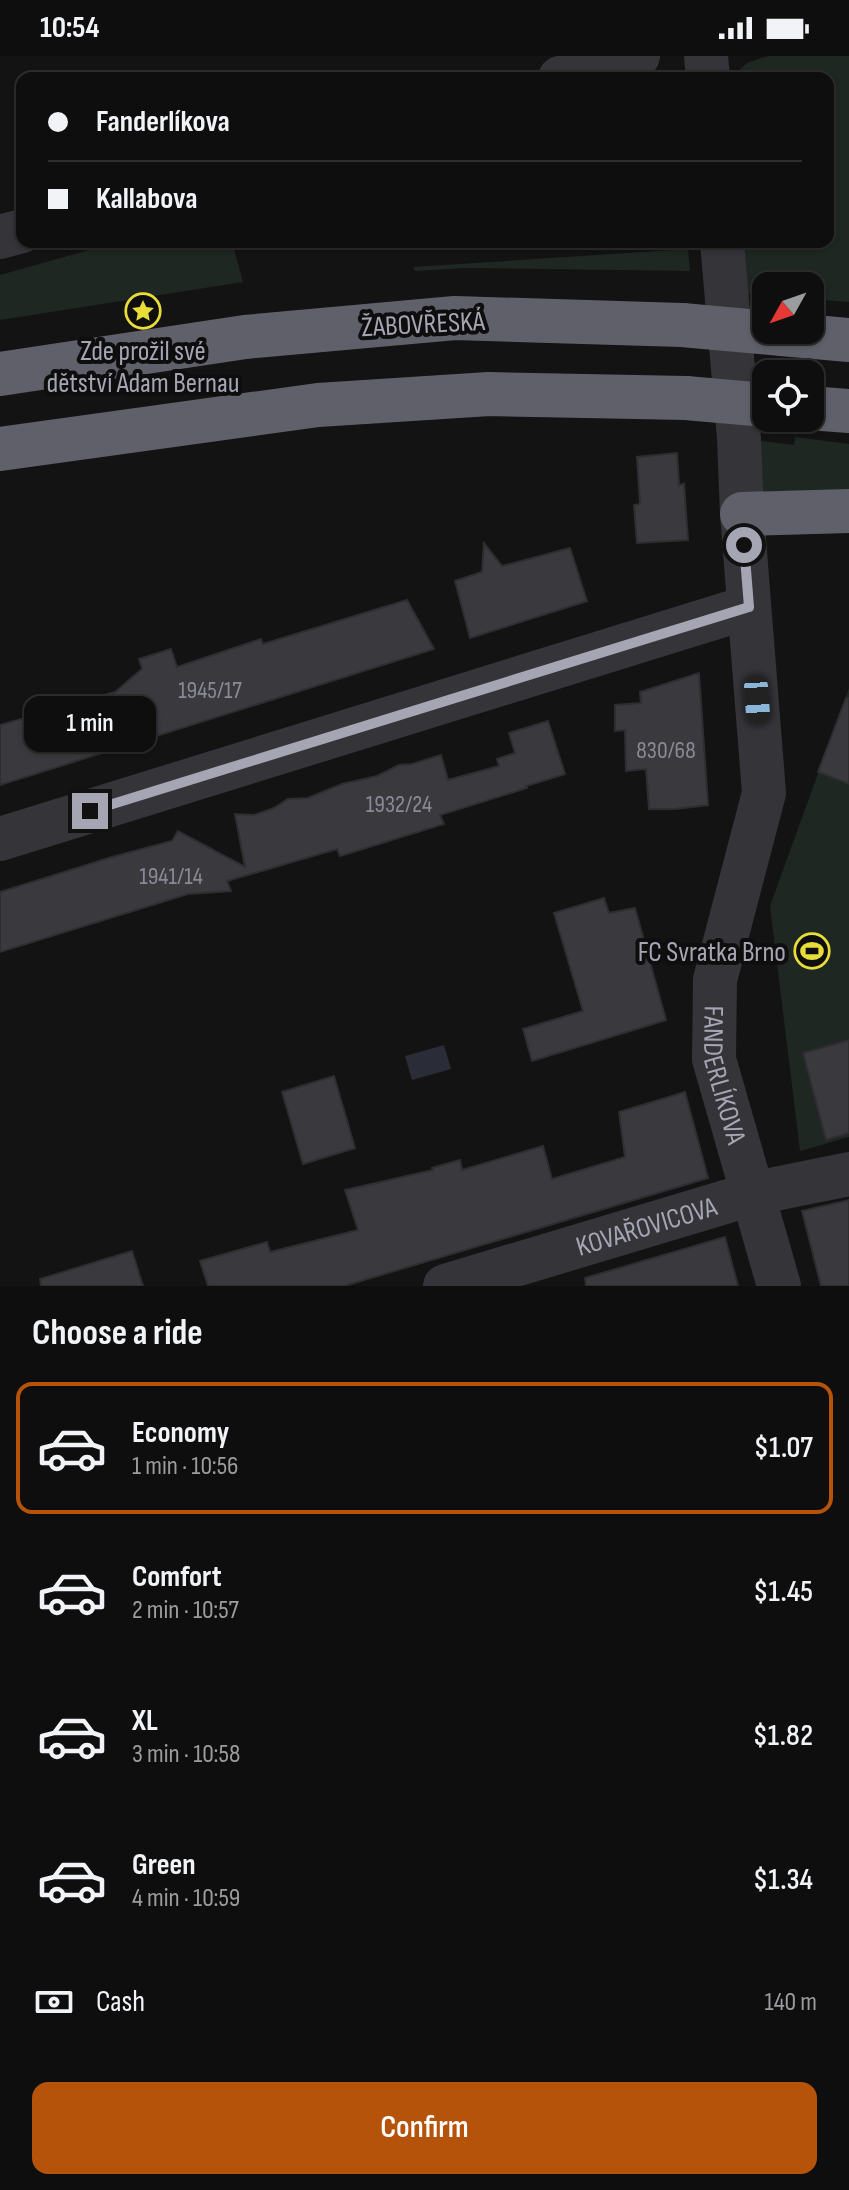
<!DOCTYPE html>
<html lang="en">
<head>
<meta charset="utf-8">
<style>
  body { margin:0; font-family:"Sofia Sans Condensed",sans-serif; background:#171718; color:#f1f3f6; height:100vh; display:flex; flex-direction:column; font-size:30px; white-space:nowrap }
  * { box-sizing:border-box; margin:0 }
  p { font-size:26px; color:#9b9c9e }
  .icon { flex:none; width:44px; height:44px; fill:none; stroke:currentColor; stroke-width:2; stroke-linecap:round; stroke-linejoin:round }
  .map { position:relative; height:1230px; overflow:hidden }
  .details { display:flex; flex-direction:column; background:#0e0e0f; flex:1 }
  .details>* { flex:none }
  .banner { position:absolute; left:16px; top:16px; width:818px; height:176px; border-radius:16px; box-shadow:0 2px 6px #0004,0 0 0 2px #2e2e2f; display:grid; align-content:center; height:176px; padding:0 32px; background:#0e0e0f }
  .needle { width:52px; rotate:230deg }
  .tools { position:absolute; left:752px; top:216px; display:grid; gap:16px }
  .tools a { display:grid; place-items:center; width:72px; height:72px; border-radius:16px; background:#0e0e0f; box-shadow:0 2px 6px #0004,0 0 0 2px #2e2e2f; font-size:40px }
  .end { position:absolute; width:36px; height:36px; margin:-18px; border:10px solid #a5a5b4; background:#111; box-shadow:0 0 0 4px #111 }
  .from { border-radius:50% }
  .bubble { position:absolute; height:56px; border-radius:16px; background:#0e0e0f; box-shadow:0 2px 6px #0004,0 0 0 2px #2e2e2f; font-size:26px; font-weight:600; line-height:56px; text-align:center }
  .car { position:absolute; width:24px; height:48px; margin:-24px -12px; border-radius:10px; box-shadow:0 0 6px 2px #0007; background:linear-gradient(#222 24%,#8ab4d8 0 40%,#222 0 76%,#8ab4d8 0 86%,#222 0) }
  .banner b { display:flex; align-items:center; gap:28px; height:76px; font-size:30px }
  .banner b+b { border-top:2px solid #2e2e2f }
  .banner i { width:20px; height:20px; background:#f1f3f6 }
  ul { padding:0; list-style:none }
  li { display:flex; align-items:center; gap:24px; height:132px; margin:0 16px 12px; padding:0 16px; border:4px solid transparent; border-radius:16px }
  li div { flex:1 }
  li b { display:block; font-size:30px }
  li em { font-style:normal; font-weight:600 }
  li.on { border-color:#b45309 }
  li>.icon { width:72px; height:72px; stroke-width:1.5 }
  h2 { padding:0 32px; font-size:36px; line-height:96px }
  .pay { display:flex; align-items:center; gap:20px; height:88px; padding:0 32px; font-size:30px }
  .pay p { margin-inline-start:auto }
  .action { display:flex; gap:16px; margin-top:auto; padding:16px 32px }
  .action a { flex:1; height:92px; border-radius:16px; background:#b45309; color:#fff; font-size:32px; font-weight:600; line-height:92px; text-align:center }
  .status { display:flex; justify-content:space-between; align-items:center; height:56px; padding:0 40px; background:#0e0e0f; direction:ltr }
  .status svg { height:22px; fill:currentColor }
  .map>svg:first-child { display:block }
</style>
</head>
<body>
<div class="status"><b>10:54</b><svg viewBox="0 0 49 12"><path d="M0 12V9h3v3zM5 12V6h3v6zM10 12V3h3v9zM15 12V0h3v12zM26 1h20v11H26zM47 4h2v5h-2z"/></svg></div>
<div class="map">
<svg width="849" height="1230" viewBox="0 0 849 1230">
  <rect width="100%" height="100%" fill="#131314"/>
  <path fill="#1f2722" d="M 768,0 L 849,0 L 849,246 L 810,243 L 810,230 L 766,230 L 766,239 L 741,237 L 740,186 L 828,186 L 828,22 L 730,22 L 747,7 Z
    M 118,186 L 232,186 L 243,226 L 0,264 L 0,219 Z
    M 688,193 L 690,215 L 466,212 L 415,215 L 413,211 Z
    M 795,381 L 849,388 L 849,438 L 764,436 L 758,432 L 754,384 L 794,389 Z
    M 849,632 L 849,1081 L 800,1095 L 770,850 Z"/>
  <path fill="#2a2d37" d="M 444,989 L 451,1013 L 412,1024 L 405,1000 Z"/>
  <path fill="#3a3a3e" stroke="#2e2d30" stroke-width="2" d="M 677,397 L 679,429 L 684,428 L 688,484 L 637,487 L 634,449 L 640,448 L 637,401 Z
    M 484,487 L 502,510 L 570,492 L 587,545 L 470,582 L 455,525 L 482,516 Z
    M 407,544 L 434,593 L 0,729 L 0,669 L 115,636 L 142,613 L 139,603 L 171,593 L 177,611 L 261,583 L 263,588 Z
    M 699,617 L 708,749 L 675,753 L 649,753 L 646,713 L 626,715 L 625,674 L 615,675 L 615,649 L 641,647 L 640,636 Z
    M 846,642 L 849,642 L 849,728 L 818,716 Z
    M 548,665 L 565,718 L 526,730 L 527,732 L 440,759 L 444,768 L 340,800 L 337,793 L 227,825 L 231,835 L 188,838 L 0,896 L 0,836 L 112,801 L 172,785 L 178,775 L 245,811 L 235,758 L 254,759 L 274,752 L 288,743 L 308,742 L 342,728 L 377,720 L 399,709 L 412,708 L 441,699 L 448,724 L 499,710 L 497,703 L 515,697 L 509,677 Z
    M 604,842 L 609,857 L 635,852 L 666,964 L 532,1005 L 523,973 L 583,955 L 554,857 Z
    M 849,984 L 849,1077 L 826,1084 L 803,997 Z
    M 334,1020 L 355,1092 L 303,1108 L 282,1036 Z
    M 685,1036 L 708,1122 L 344,1230 L 208,1230 L 200,1205 L 267,1186 L 270,1196 L 358,1174 L 345,1134 L 433,1114 L 432,1112 L 460,1104 L 462,1114 L 543,1090 L 552,1123 L 625,1101 L 619,1056 Z
    M 849,1144 L 849,1230 L 821,1230 L 802,1155 Z
    M 725,1181 L 738,1230 L 586,1230 L 585,1222 Z
    M 132,1195 L 143,1230 L 41,1230 L 40,1223 Z"/>
  <g fill="none" stroke-linecap="round" stroke-linejoin="round">
    <g stroke="#343439" stroke-width="44">
      <path d="M 706,0 L 708,22"/>
      <path d="M 560,22 L 638,0"/>
      <path d="M 0,181 L 22,175"/>
      <path id="s1" d="M 722,186 L 739,382 L 742,458 L 764,737 L 715,924 L 714,1003 L 779,1230"/>
      <path d="M 0,783 L 749,551"/>
      <path id="s2" d="M 445,1230 L 755,1137 L 849,1118"/>
    </g>
    <path stroke="#60606a" stroke-width="44" d="M 782,278 L 849,284
      M 0,318 L 245,281 L 455,262 L 682,269
      M 810,352 L 849,355
      M 0,393 L 318,349 L 489,338 L 686,342
      M 742,458 L 849,455"/>
    <path stroke="#60606a" stroke-width="44" d="M 682,269 L 782,278
      M 686,342 L 766,349"/>
  </g>
  <g fill="none" stroke-linecap="round" stroke-linejoin="round">
    <path stroke="#a5a5b4" stroke-width="10" d="M 90,755 L 749,551 L 744,489"/>
  </g>
  <defs>
    <symbol id="sight-ring" viewBox="-11 -11 22 22"><circle r="9.5" fill="#0e0e0f" stroke="#e7dc38" stroke-width="1.5"/><path d="M0-6L1.8-2.2L6-1.7L2.9 1.2L3.7 5.4L0 3.3L-3.7 5.4L-2.9 1.2L-6-1.7L-1.8-2.2Z" fill="#e7dc38"/></symbol>
    <symbol id="stadium-ring" viewBox="-11 -11 22 22"><circle r="9.5" fill="#0e0e0f" stroke="#e7dc38" stroke-width="1.5"/><path d="M0-5a6.5 5 0 1 0 0 10a6.5 5 0 1 0 0-10ZM-3.5-1.8h7v3.6h-7Z" fill="#e7dc38"/></symbol>
  </defs>
  <g fill-rule="evenodd">
    <use href="#sight-ring" x="123" y="235" width="40" height="40"/>
    <use href="#stadium-ring" x="792" y="875" width="40" height="40"/>
  </g>
  <g text-anchor="middle" stroke-width="8" stroke-linejoin="round" paint-order="stroke">
    <g font-size="24" fill="#8a8a96">
      <text x="210" y="642">1945/17</text>
      <text x="666" y="702">830/68</text>
      <text x="399" y="756">1932/24</text>
      <text x="171" y="828">1941/14</text>
    </g>
    <g font-size="28" fill="#a5a5b4" stroke="#0e0e0f">
      <text transform="translate(423 267) rotate(-3)" y="10">ŽABOVŘESKÁ</text>
      <text dy="10" stroke="none"><textPath href="#s1" startOffset="842">FANDERLÍKOVA</textPath></text>
      <text dy="10" stroke="none"><textPath href="#s2" startOffset="210">KOVAŘOVICOVA</textPath></text>
    </g>
    <g font-size="28" fill="#a5a5b4" stroke="#0e0e0f">
      <text x="143" y="304">Zde prožil své<tspan x="143" dy="32">dětství Adam Bernau</tspan></text>
      <text x="786" y="905" text-anchor="end">FC Svratka Brno</text>
    </g>
  </g>
</svg>
<div class="tools">
<a><svg class="needle" viewBox="-14 -14 28 28"><path d="M0-13l5 13h-10z" fill="#e53935"/><path d="M0 13l5-13h-10z" fill="#9b9c9e"/></svg></a>
<a><svg class="icon" aria-label="locate" viewBox="0 0 24 24"><circle cx="12" cy="12" r="6"/><path d="M12 2v4M12 18v4M2 12h4M18 12h4"/></svg></a>
</div>
<i class="end from" style="left:744px;top:489px"></i>
<i class="end" style="left:90px;top:755px"></i>
<div class="bubble" style="left:24px;top:640px;width:132px">1 min</div>
<i class="car" style="left:757px;top:644px;rotate:176deg"></i>
<div class="banner">
<b><i class="from"></i>Fanderlíkova</b>
<b><i></i>Kallabova</b>
</div>
</div>
<section class="details">
<h2>Choose a ride</h2>
<ul>
<li class="on"><svg class="icon" aria-label="car" viewBox="0 0 24 24"><path d="M5 17H2v-5l4-1 3-4h7l3 4 3 1v5h-3M9 17h6M6 11h13"/><circle cx="7" cy="17" r="2"/><circle cx="17" cy="17" r="2"/></svg><div><b>Economy</b><p>1 min · 10:56</p></div><em>$1.07</em></li>
<li><svg class="icon" aria-label="car" viewBox="0 0 24 24"><path d="M5 17H2v-5l4-1 3-4h7l3 4 3 1v5h-3M9 17h6M6 11h13"/><circle cx="7" cy="17" r="2"/><circle cx="17" cy="17" r="2"/></svg><div><b>Comfort</b><p>2 min · 10:57</p></div><em>$1.45</em></li>
<li><svg class="icon" aria-label="car" viewBox="0 0 24 24"><path d="M5 17H2v-5l4-1 3-4h7l3 4 3 1v5h-3M9 17h6M6 11h13"/><circle cx="7" cy="17" r="2"/><circle cx="17" cy="17" r="2"/></svg><div><b>XL</b><p>3 min · 10:58</p></div><em>$1.82</em></li>
<li><svg class="icon" aria-label="car" viewBox="0 0 24 24"><path d="M5 17H2v-5l4-1 3-4h7l3 4 3 1v5h-3M9 17h6M6 11h13"/><circle cx="7" cy="17" r="2"/><circle cx="17" cy="17" r="2"/></svg><div><b>Green</b><p>4 min · 10:59</p></div><em>$1.34</em></li>
</ul>
<div class="pay"><svg class="icon" aria-label="cash" viewBox="0 0 24 24"><path d="M3 7h18v10H3z"/><circle cx="12" cy="12" r="2"/></svg>Cash<p>140 m</p></div>
<div class="action"><a>Confirm</a></div>
</section>
</body>
</html>
